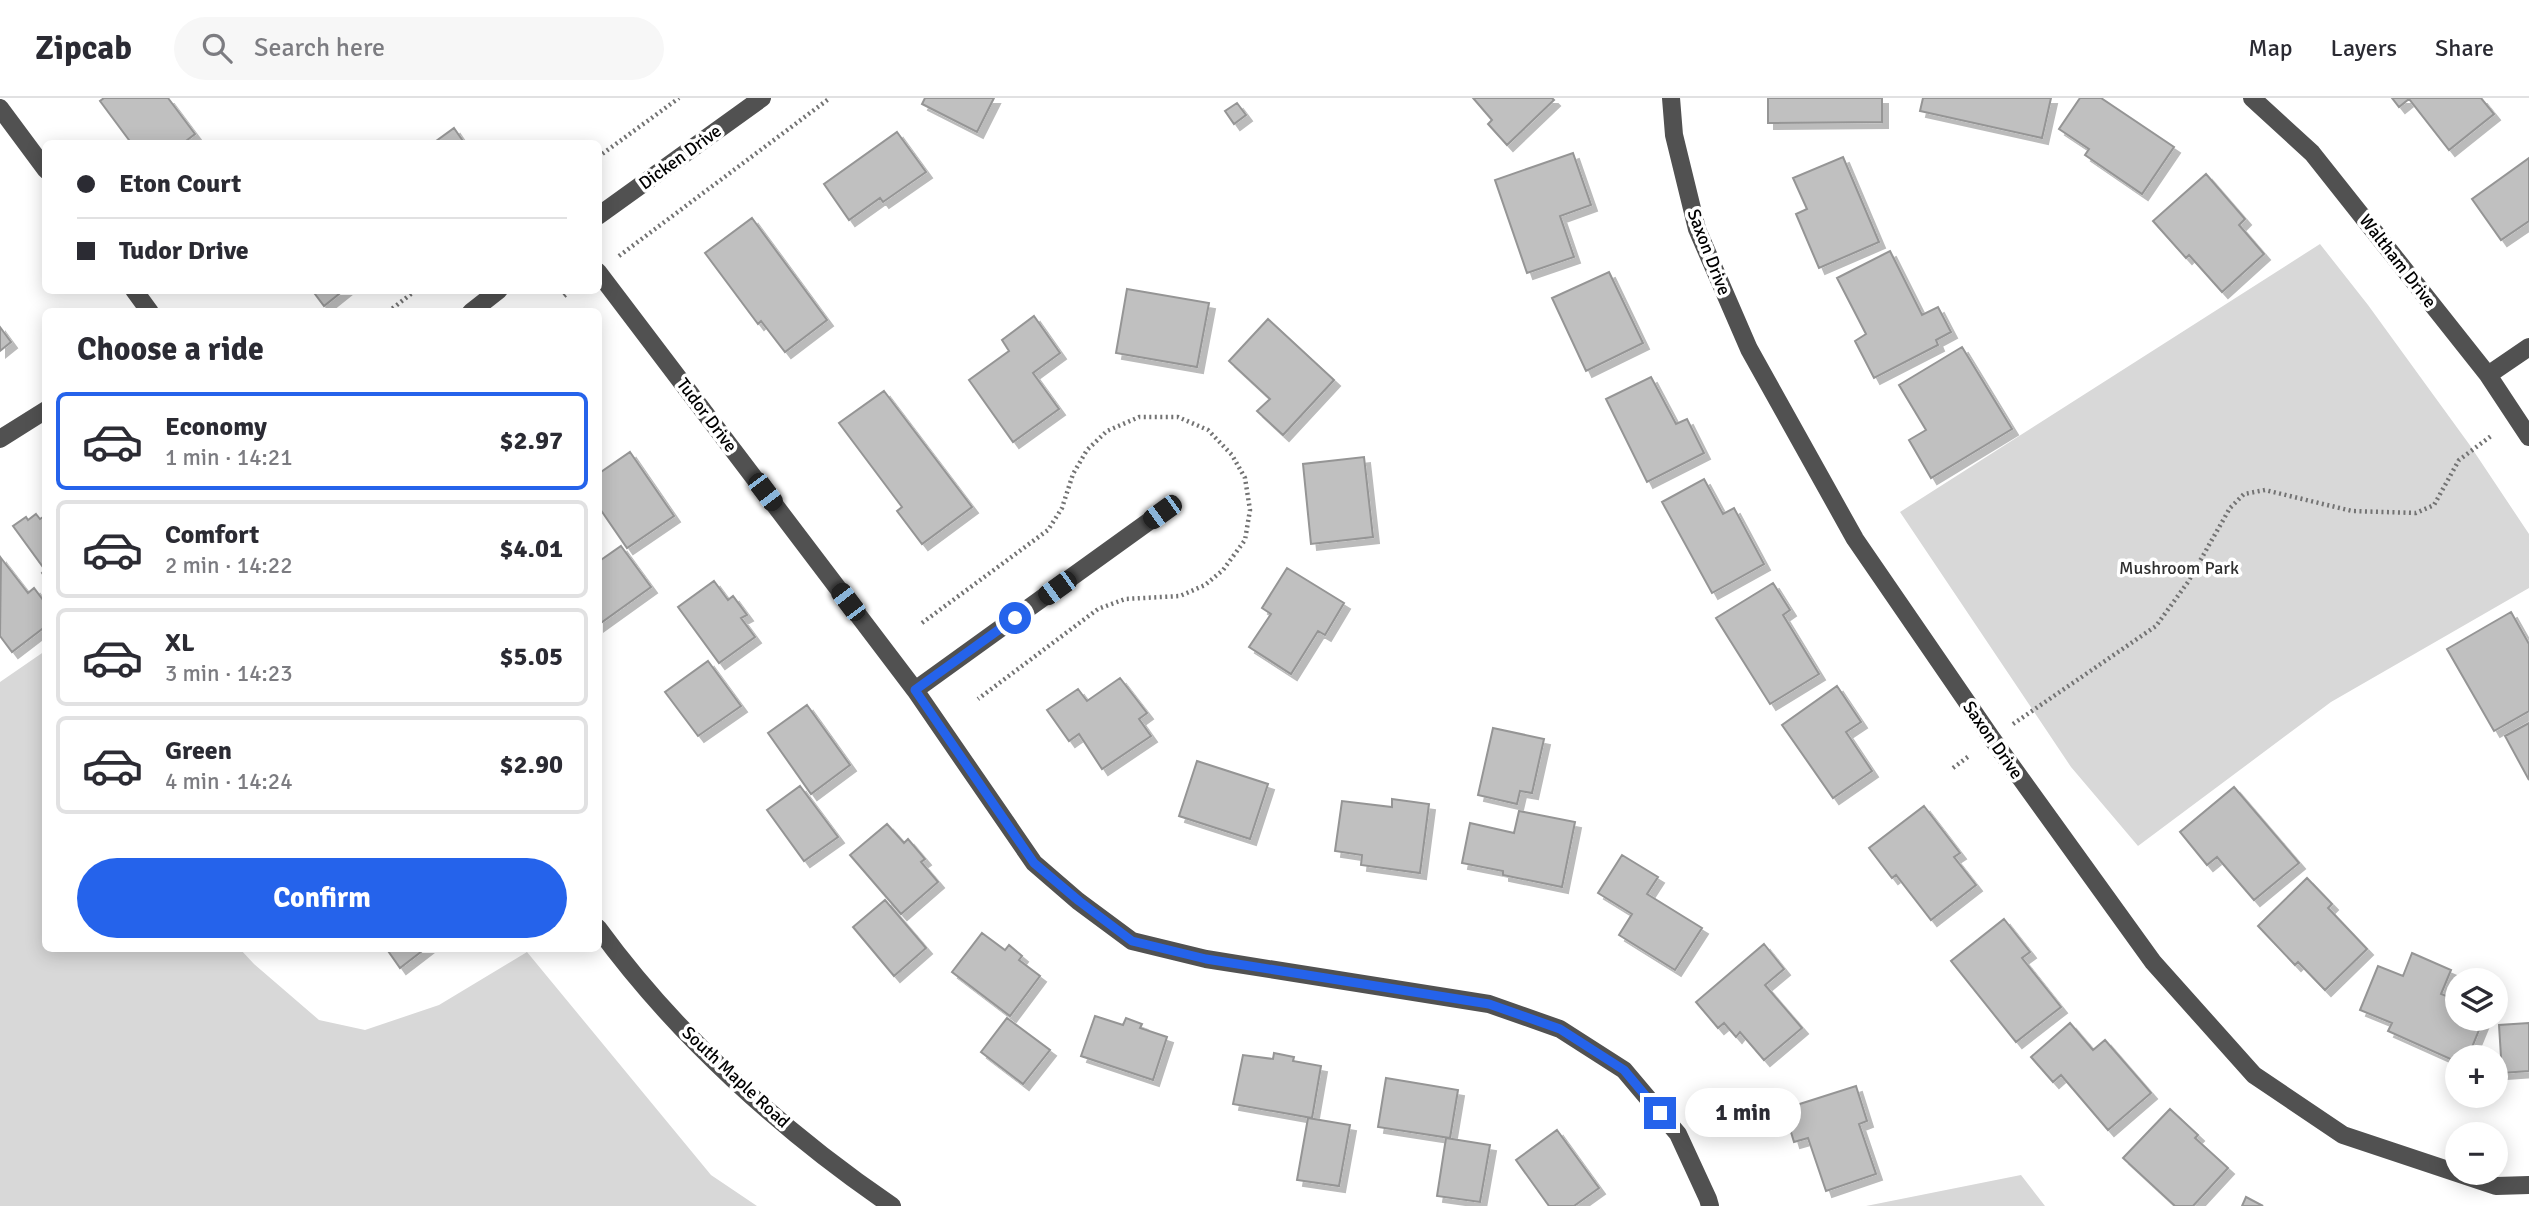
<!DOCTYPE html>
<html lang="en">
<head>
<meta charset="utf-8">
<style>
  body { margin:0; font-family:Signika,sans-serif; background:#f7f7f7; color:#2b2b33; height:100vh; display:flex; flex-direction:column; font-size:26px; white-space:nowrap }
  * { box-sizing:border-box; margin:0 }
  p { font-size:23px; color:#7c7c81 }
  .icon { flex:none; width:38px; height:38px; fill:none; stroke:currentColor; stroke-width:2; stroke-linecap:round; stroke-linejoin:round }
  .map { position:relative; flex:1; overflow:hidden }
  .drawer { position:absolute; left:42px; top:210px; width:560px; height:644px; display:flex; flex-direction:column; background:#fff; border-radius:10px; box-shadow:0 4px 18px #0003 }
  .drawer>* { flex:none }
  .hud { position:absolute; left:42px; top:42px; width:560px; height:154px; border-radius:10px; box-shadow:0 4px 18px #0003; display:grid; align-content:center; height:154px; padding:0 35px; background:#fff }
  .controls { position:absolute; left:2445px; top:870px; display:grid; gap:14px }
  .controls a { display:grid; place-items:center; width:63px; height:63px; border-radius:50%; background:#fff; box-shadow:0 4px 18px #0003; font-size:35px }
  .end { position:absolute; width:32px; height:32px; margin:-16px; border:9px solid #2563eb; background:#fff; box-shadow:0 0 0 4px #fff }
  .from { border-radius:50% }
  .bubble { position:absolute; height:49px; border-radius:24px; background:#fff; box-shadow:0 4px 18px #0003; font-size:23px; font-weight:700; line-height:49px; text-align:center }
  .car { position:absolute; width:21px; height:42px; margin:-21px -10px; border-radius:9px; box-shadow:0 0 5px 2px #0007; background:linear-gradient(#222 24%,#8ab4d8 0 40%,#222 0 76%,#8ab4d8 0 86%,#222 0) }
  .hud b { display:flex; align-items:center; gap:24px; height:66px; font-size:26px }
  .hud b+b { border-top:2px solid #e1e1e2 }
  .hud i { width:18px; height:18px; background:#2b2b33 }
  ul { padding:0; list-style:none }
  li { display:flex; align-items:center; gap:21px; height:98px; margin:0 14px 10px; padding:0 21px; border:4px solid #e1e1e2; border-radius:10px }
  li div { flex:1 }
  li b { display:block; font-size:26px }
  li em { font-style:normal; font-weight:700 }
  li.active { border-color:#2563eb }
  li>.icon { width:63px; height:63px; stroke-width:1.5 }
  h2 { padding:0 35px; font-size:32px; line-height:84px }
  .cta { display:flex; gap:14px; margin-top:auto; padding:14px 35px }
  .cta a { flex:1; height:80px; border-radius:42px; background:#2563eb; color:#fff; font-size:28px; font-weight:700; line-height:80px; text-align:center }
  header { display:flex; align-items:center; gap:42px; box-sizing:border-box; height:98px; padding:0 35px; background:#fff; border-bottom:2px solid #e1e1e2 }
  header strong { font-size:33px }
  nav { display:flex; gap:38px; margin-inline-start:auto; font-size:24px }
  .search { width:490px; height:63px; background:#f7f7f7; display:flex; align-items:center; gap:18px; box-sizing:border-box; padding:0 24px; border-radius:38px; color:#7c7c81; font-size:26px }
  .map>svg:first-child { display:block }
</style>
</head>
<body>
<header>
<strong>Zipcab</strong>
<div class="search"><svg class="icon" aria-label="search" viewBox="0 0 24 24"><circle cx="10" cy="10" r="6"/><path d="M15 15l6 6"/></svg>Search here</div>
<nav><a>Map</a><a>Layers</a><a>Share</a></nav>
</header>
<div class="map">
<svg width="2529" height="1108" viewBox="0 0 2529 1108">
  <defs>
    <filter id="shadow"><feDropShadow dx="6" dy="6" stdDeviation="0" flood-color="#0004"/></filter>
  </defs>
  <rect width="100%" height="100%" fill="#fff"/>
  <path fill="#d8d8d8" d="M 2320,146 L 2368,207 L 2469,346 L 2529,436 L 2529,490 L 2331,604 L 2138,748 L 2071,669 L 1900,414 Z
    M 45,553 L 46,850 L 240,851 L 254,866 L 319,922 L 365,932 L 439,907 L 527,854 L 711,1077 L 757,1108 L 0,1108 L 0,584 Z
    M 2021,1077 L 2045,1108 L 1866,1108 Z"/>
  <path fill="#c0c0c0" stroke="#959595" stroke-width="2" filter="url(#shadow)" d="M 104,0 L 168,0 L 195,36 L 182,46 L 132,46 L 100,3 Z
    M 925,0 L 994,0 L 977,34 L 922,6 Z
    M 1473,0 L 1552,0 L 1554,2 L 1507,47 L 1488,26 L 1492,22 Z
    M 1768,0 L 1882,0 L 1882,24 L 1768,25 Z
    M 1923,0 L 2051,0 L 2042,40 L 1920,13 Z
    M 2080,0 L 2101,0 L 2174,49 L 2142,96 L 2085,57 L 2089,51 L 2059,31 Z
    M 2392,0 L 2481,0 L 2494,16 L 2449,52 L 2409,1 L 2399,9 Z
    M 1237,5 L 1246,17 L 1234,26 L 1225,13 Z
    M 454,30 L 465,46 L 432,46 Z
    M 897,34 L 926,74 L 883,104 L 880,100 L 849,122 L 824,86 Z
    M 1573,55 L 1591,107 L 1560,118 L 1574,159 L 1527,175 L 1495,82 Z
    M 1843,59 L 1879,144 L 1819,170 L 1796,116 L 1807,111 L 1793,80 Z
    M 2529,60 L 2529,123 L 2501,142 L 2472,101 Z
    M 2206,76 L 2245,121 L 2239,127 L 2264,156 L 2222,194 L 2189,157 L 2186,160 L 2153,123 Z
    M 752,120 L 827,222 L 785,254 L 761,223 L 758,226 L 705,155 Z
    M 1890,153 L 1922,217 L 1938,209 L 1951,234 L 1936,242 L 1938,247 L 1874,280 L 1855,243 L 1866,236 L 1837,180 Z
    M 1609,174 L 1643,245 L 1586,273 L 1552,200 Z
    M 1127,191 L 1209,205 L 1197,269 L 1116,255 Z
    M 312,192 L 344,192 L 324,208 Z
    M 1034,218 L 1060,255 L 1033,275 L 1059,311 L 1013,344 L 969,282 L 1009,253 L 1002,242 Z
    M 1268,221 L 1334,282 L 1283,337 L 1257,313 L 1270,301 L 1229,263 Z
    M 0,229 L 11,244 L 0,253 Z
    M 1962,249 L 2012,331 L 1931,380 L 1909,342 L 1926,332 L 1899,287 Z
    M 1651,279 L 1676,326 L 1687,321 L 1704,355 L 1647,384 L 1606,301 Z
    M 884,293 L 972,409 L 922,446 L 897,413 L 902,409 L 839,325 Z
    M 630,354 L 674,418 L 627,450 L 598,408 L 598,376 Z
    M 1364,359 L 1373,439 L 1311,446 L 1303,366 Z
    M 1704,381 L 1723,416 L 1734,410 L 1764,466 L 1712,495 L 1662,404 Z
    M 36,416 L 40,421 L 46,417 L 46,481 L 42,475 L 45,472 L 13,428 L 26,419 L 28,422 Z
    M 621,448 L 651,489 L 598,527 L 598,464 Z
    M 1,460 L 28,495 L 34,490 L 46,506 L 46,528 L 12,554 L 0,538 Z
    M 1287,470 L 1344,505 L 1325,537 L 1318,533 L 1291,576 L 1249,549 L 1271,516 L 1262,510 Z
    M 714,483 L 728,502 L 733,498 L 747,517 L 741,520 L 755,539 L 719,565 L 678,509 Z
    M 1773,485 L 1790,512 L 1783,517 L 1819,576 L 1770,606 L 1716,520 Z
    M 2511,514 L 2529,546 L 2529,613 L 2494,633 L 2447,551 Z
    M 708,563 L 741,608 L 698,638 L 665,594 Z
    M 1120,580 L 1147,615 L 1139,621 L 1151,638 L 1102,671 L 1079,636 L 1069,643 L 1047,612 L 1078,591 L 1087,603 Z
    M 1837,588 L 1861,624 L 1846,634 L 1872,673 L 1833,700 L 1782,627 Z
    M 807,607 L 850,667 L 811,696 L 768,635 Z
    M 2529,625 L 2529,682 L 2505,638 Z
    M 1493,630 L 1544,641 L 1532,695 L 1520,693 L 1517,706 L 1478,697 Z
    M 1197,663 L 1268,686 L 1250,741 L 1179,718 Z
    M 800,688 L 838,739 L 804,763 L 767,712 Z
    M 2234,689 L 2299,765 L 2254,802 L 2217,759 L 2207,767 L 2180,734 Z
    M 1392,701 L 1429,706 L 1420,775 L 1361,767 L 1362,757 L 1335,753 L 1342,703 L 1392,709 Z
    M 1924,708 L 1960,755 L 1954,759 L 1976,787 L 1931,822 L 1896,777 L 1892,780 L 1869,750 Z
    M 1519,713 L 1575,724 L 1562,789 L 1503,777 L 1503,773 L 1462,765 L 1470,725 L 1514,735 Z
    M 887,726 L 904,745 L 908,741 L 925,761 L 921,764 L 938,784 L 901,816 L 850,757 Z
    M 1622,757 L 1658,779 L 1647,796 L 1702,830 L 1675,872 L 1619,837 L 1632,816 L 1598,795 Z
    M 2307,780 L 2332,806 L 2328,810 L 2367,851 L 2325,892 L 2298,864 L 2295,867 L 2258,828 Z
    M 885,802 L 926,850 L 894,878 L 853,829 Z
    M 2004,821 L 2030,854 L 2022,860 L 2061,909 L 2016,944 L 1951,863 Z
    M 982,835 L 1005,852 L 1009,847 L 1022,858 L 1019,862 L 1040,878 L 1010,918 L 952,874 Z
    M 1764,846 L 1784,871 L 1765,887 L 1802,930 L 1764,962 L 1740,934 L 1736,939 L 1724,925 L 1718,930 L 1696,904 Z
    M 386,850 L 426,850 L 400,870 Z
    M 2412,855 L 2451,872 L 2441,896 L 2457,902 L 2457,920 L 2484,920 L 2468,959 L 2457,959 L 2457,964 L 2388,933 L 2392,925 L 2360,912 L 2378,868 L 2403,878 Z
    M 1095,918 L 1123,927 L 1126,920 L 1142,926 L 1140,930 L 1167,939 L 1153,982 L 1081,958 Z
    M 1007,920 L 1050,952 L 1023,986 L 981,954 Z
    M 2070,925 L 2093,952 L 2105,942 L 2151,995 L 2108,1032 L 2061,977 L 2053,984 L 2031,959 Z
    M 2529,925 L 2529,973 L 2502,975 L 2499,927 Z
    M 1274,955 L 1294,959 L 1293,963 L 1321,968 L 1312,1020 L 1233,1006 L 1243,957 L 1273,961 Z
    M 1386,980 L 1458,992 L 1450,1040 L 1378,1029 Z
    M 1856,988 L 1867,1023 L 1859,1026 L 1876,1076 L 1826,1093 L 1808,1040 L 1794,1044 L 1784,1011 Z
    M 2170,1011 L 2198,1037 L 2195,1040 L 2228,1070 L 2193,1108 L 2175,1108 L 2123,1060 Z
    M 1308,1020 L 1350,1027 L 1339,1088 L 1297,1082 Z
    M 1557,1032 L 1599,1090 L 1574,1108 L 1549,1108 L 1516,1062 Z
    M 1446,1040 L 1490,1047 L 1480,1104 L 1437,1098 Z
    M 2246,1099 L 2263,1108 L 2242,1108 Z"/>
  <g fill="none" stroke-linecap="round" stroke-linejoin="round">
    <path stroke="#737373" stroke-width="4.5" stroke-dasharray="2 3.5" stroke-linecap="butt" d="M 598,59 L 679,0
      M 619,158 L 830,0
      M 564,198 L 571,192
      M 388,214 L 416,192
      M 922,525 L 1048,432 L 1062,410 L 1073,376 L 1087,352 L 1107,333 L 1139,319 L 1178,319 L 1208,332 L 1232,357 L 1245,380 L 1250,412 L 1245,442 L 1223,472 L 1205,487 L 1180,498 L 1125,501 L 1098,511 L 978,601
      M 2013,626 L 2156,528 L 2188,484 L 2230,410 L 2244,396 L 2265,392 L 2352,413 L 2416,415 L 2434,407 L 2459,362 L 2491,338
      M 1953,670 L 1969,658"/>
    <path stroke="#515151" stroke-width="18" d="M 1671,0 L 1674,37 L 1697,131 L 1749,251 L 1855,441 L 1993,642 L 2153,864 L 2254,977 L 2343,1037 L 2496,1088 L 2529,1087
      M 2252,0 L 2312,55 L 2488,277 L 2529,339
      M 0,10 L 46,72
      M 598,118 L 762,0
      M 598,174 L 915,592 L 1034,765 L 1078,803 L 1132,843 L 1206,861 L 1489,906 L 1560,931 L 1624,972 L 1678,1036 L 1708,1101 L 1710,1108
      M 134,192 L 150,214
      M 471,214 L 499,192
      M 2488,277 L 2529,249
      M 0,341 L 46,312
      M 915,592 L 1162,414
      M 598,830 C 676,937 783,1034 892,1108"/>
  </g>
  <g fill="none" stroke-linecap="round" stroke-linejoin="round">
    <path stroke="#2563eb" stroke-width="9" d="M 1015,520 L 915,592 L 1034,765 L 1079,803 L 1132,843 L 1206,861 L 1489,906 L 1560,931 L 1624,972 L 1660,1015"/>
  </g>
  <g text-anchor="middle" stroke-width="7" stroke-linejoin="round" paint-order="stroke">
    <g font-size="18" fill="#000" stroke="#fff">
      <text transform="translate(680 59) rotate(-36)" y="6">Dicken Drive</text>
      <text transform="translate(1709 154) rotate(69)" y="6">Saxon Drive</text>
      <text transform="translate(2398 163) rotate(52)" y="6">Waltham Drive</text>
      <text transform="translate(707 317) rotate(53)" y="6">Tudor Drive</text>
      <text transform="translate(1993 642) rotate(55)" y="6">Saxon Drive</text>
      <text transform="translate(736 979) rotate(43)" y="6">South Maple Road</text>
    </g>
    <g font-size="18" fill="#2f2f2f" stroke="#fff">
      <text x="2179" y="476">Mushroom Park</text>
    </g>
  </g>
</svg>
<div class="controls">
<a><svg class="icon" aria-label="layers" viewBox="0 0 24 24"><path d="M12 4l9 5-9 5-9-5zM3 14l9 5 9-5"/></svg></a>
<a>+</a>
<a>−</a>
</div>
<i class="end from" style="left:1015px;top:520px"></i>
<i class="end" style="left:1660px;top:1015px"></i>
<div class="bubble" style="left:1685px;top:990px;width:116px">1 min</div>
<i class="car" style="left:765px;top:394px;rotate:143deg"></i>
<i class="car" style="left:1162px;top:414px;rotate:234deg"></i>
<i class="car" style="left:1057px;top:490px;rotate:234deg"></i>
<i class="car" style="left:848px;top:504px;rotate:323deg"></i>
<div class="hud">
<b><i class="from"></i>Eton Court</b>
<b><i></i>Tudor Drive</b>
</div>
<section class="drawer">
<h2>Choose a ride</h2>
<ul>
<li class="active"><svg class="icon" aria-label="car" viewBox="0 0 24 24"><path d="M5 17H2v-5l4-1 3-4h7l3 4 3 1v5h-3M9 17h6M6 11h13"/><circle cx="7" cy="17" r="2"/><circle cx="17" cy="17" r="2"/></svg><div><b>Economy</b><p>1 min · 14:21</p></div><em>$2.97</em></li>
<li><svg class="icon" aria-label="car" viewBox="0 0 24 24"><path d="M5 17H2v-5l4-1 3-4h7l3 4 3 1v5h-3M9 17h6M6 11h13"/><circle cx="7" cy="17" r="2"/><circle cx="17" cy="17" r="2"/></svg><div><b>Comfort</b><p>2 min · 14:22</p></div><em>$4.01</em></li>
<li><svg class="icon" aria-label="car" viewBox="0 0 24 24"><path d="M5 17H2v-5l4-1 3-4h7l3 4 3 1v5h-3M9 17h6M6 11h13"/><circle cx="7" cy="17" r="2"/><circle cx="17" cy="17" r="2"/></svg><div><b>XL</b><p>3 min · 14:23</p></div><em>$5.05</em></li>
<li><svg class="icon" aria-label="car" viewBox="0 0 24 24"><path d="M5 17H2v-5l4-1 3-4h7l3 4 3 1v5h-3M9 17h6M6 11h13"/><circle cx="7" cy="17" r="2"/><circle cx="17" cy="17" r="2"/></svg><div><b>Green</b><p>4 min · 14:24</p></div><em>$2.90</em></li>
</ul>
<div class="cta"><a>Confirm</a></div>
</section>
</div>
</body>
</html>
